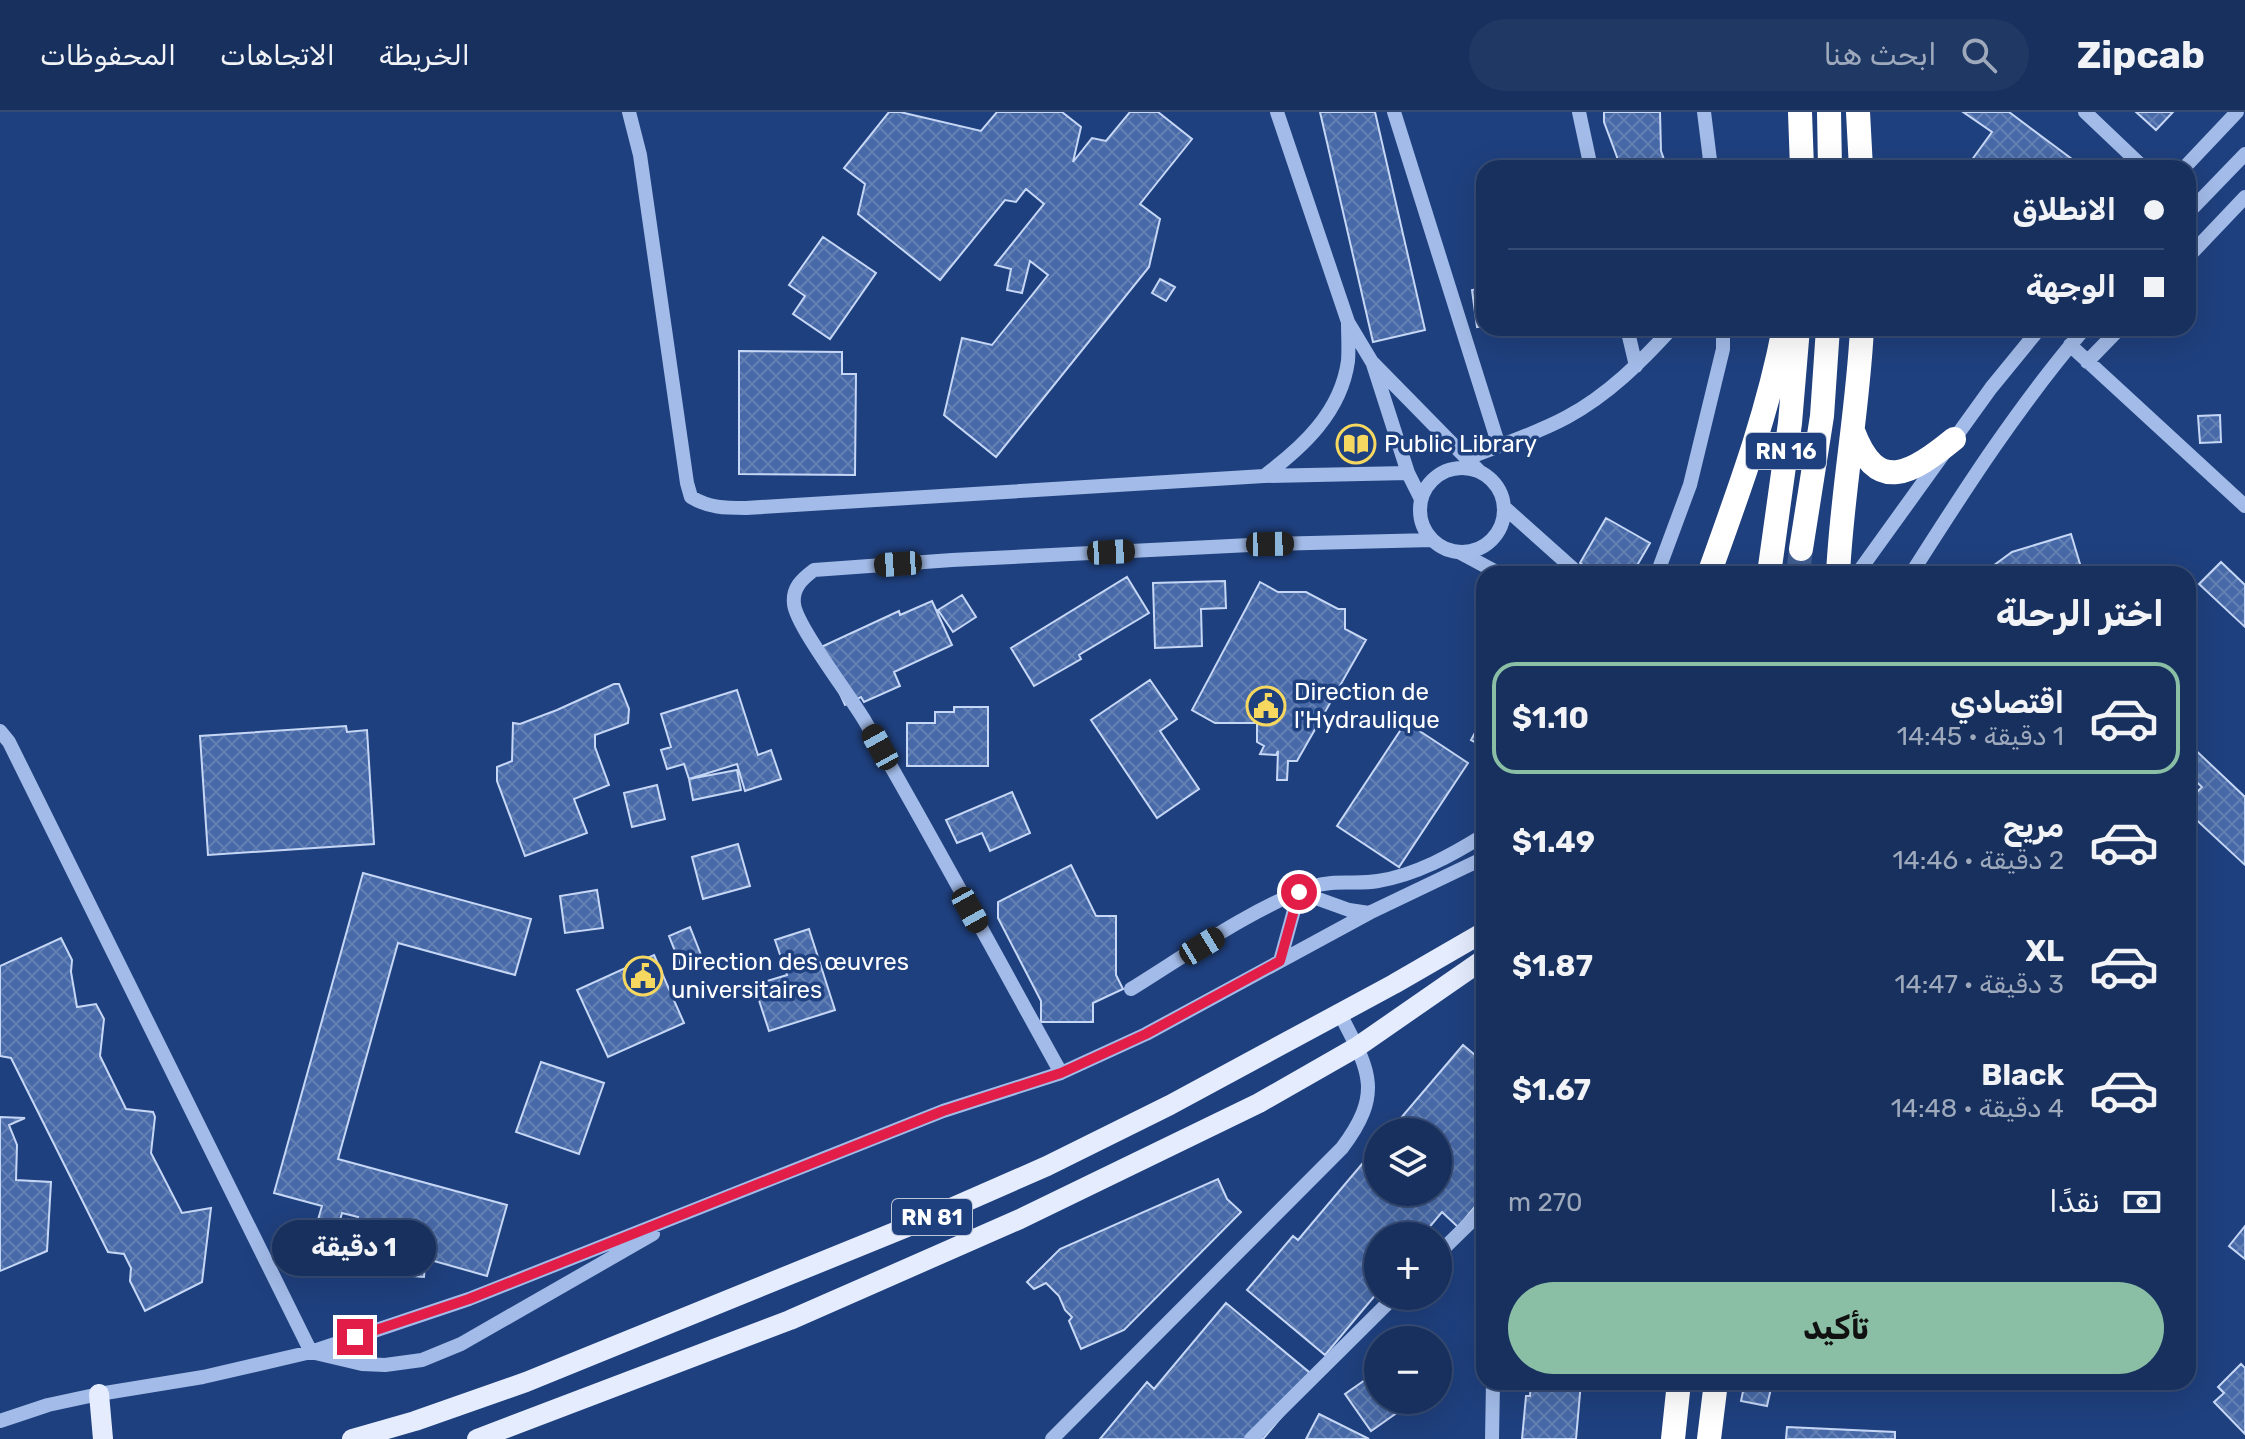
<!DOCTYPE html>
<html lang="ar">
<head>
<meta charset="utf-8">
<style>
  body { margin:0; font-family:Rubik,Vazirmatn,sans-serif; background:#203864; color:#f1f3f6; direction:rtl; height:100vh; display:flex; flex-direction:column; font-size:30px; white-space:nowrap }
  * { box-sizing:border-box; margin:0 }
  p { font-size:26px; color:#9ea9bc }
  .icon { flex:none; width:44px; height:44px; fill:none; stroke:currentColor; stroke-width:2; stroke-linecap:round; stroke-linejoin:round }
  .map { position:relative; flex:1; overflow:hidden; direction:ltr }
  .drawer { position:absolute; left:1476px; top:454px; width:720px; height:824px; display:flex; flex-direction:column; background:#17305e; border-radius:24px; box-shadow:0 8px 32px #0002,0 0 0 2px #364b73; direction:rtl }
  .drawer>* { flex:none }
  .hud { position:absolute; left:1476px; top:48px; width:720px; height:176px; border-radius:24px; box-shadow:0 8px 32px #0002,0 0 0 2px #364b73; direction:rtl; display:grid; align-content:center; height:176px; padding:0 32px; background:#17305e }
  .fabs { position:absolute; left:1364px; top:1006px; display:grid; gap:16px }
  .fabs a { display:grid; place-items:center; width:88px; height:88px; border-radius:50%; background:#17305e; box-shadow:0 8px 32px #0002,0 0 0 2px #364b73; font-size:40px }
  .end { position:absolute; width:36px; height:36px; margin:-18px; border:10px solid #e11d48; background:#fff; box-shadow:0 0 0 4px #fff }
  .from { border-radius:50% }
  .bubble { position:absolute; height:56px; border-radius:28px; background:#17305e; box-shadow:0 8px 32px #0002,0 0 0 2px #364b73; font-size:26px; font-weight:700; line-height:56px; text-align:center; direction:rtl }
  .car { position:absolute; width:24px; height:48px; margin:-24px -12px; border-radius:10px; box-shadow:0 0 6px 2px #0007; background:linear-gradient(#222 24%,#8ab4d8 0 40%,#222 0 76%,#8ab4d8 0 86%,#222 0) }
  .hud b { display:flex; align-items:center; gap:28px; height:76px; font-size:30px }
  .hud b+b { border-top:2px solid #364b73 }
  .hud i { width:20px; height:20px; background:#f1f3f6 }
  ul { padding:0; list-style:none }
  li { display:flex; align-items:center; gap:24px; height:112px; margin:0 16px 12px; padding:0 16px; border:4px solid transparent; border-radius:24px }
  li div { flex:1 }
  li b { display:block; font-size:30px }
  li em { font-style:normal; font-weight:700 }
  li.current { border-color:#8abfa5 }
  li>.icon { width:72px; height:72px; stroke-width:1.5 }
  h2 { padding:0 32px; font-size:36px; line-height:96px }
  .pay { display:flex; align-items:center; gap:20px; height:88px; padding:0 32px; font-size:30px }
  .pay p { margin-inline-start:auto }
  .button { display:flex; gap:16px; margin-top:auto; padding:16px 32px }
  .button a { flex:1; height:92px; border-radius:48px; background:#8abfa5; color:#111; font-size:32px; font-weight:700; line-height:92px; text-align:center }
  header { display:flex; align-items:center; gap:48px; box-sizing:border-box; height:112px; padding:0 40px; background:#17305e; border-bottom:2px solid #364b73 }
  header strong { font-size:38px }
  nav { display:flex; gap:44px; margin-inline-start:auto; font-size:28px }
  .search { width:560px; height:72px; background:#203864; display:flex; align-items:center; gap:20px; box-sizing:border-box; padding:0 28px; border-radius:44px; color:#9ea9bc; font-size:30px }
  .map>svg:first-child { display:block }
</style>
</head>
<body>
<header>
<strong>Zipcab</strong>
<div class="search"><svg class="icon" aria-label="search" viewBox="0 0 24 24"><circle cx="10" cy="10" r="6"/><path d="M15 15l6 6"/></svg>ابحث هنا</div>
<nav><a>الخريطة</a><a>الاتجاهات</a><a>المحفوظات</a></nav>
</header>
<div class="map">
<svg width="2245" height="1327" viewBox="0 0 2245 1327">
  <defs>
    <pattern id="building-cross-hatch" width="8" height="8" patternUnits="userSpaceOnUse" patternTransform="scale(2)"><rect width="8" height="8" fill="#4769a7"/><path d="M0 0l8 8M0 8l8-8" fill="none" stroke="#6380b4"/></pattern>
  </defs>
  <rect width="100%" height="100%" fill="#1f407e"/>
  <path fill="url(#building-cross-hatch)" stroke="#c6d7f6" stroke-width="2" d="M 889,0 L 900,0 L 981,19 L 997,0 L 1062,0 L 1081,15 L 1073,50 L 1092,26 L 1106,29 L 1130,0 L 1158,0 L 1192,27 L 1140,92 L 1160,107 L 1149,155 L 996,345 L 944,303 L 962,226 L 992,233 L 1048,163 L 1030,149 L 1022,181 L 1007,178 L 1011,157 L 995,153 L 1044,92 L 1026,77 L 1016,90 L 1005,88 L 940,168 L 858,102 L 865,72 L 844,56 Z
    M 1320,0 L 1375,0 L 1425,218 L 1373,230 Z
    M 1604,0 L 1660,0 L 1661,39 L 1667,56 L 1617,56 L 1617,45 L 1604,10 Z
    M 1963,0 L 2009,0 L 2084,56 L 1966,56 L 1992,20 Z
    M 2136,0 L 2173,0 L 2156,18 Z
    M 823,125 L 876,161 L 830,227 L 793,202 L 805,184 L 789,173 Z
    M 1160,167 L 1175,175 L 1166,189 L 1152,181 Z
    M 1484,176 L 1484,214 L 1477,215 L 1472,178 Z
    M 739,239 L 842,240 L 842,262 L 856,262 L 855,363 L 739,362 Z
    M 2220,303 L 2221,330 L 2200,331 L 2198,304 Z
    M 1606,406 L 1650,431 L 1632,462 L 1598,462 L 1580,451 Z
    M 2071,422 L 2083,462 L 1982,462 L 2012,440 Z
    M 2221,450 L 2245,473 L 2245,515 L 2199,472 Z
    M 1127,465 L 1149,501 L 1079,543 L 1081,547 L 1034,574 L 1011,536 Z
    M 1225,469 L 1226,496 L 1201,497 L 1202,534 L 1155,536 L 1153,471 Z
    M 1260,470 L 1278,480 L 1306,480 L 1338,497 L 1345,497 L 1345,517 L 1366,528 L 1297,649 L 1288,649 L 1287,668 L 1277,668 L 1278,639 L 1276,643 L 1260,642 L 1264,634 L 1257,630 L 1257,611 L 1215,611 L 1192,598 Z
    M 962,483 L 976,505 L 953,520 L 938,498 Z
    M 932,489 L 952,533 L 894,560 L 900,574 L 864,590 L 861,585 L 845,593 L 819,536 L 899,499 L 900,503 Z
    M 1150,568 L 1177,607 L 1160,619 L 1199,677 L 1157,706 L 1091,608 Z
    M 614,572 L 619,572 L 629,597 L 628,611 L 595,623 L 595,635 L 609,673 L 574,687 L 587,721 L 525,744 L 497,669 L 497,655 L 512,649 L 513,611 L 520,612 L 557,598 Z
    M 737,578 L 758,643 L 771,638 L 781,667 L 745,679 L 737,652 L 689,667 L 684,652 L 667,657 L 661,638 L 671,635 L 661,602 Z
    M 954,595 L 988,595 L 988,654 L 907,654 L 907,611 L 935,611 L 935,600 L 954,600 Z
    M 1484,604 L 1484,635 L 1471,628 Z
    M 1406,610 L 1468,651 L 1399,755 L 1337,714 Z
    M 346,614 L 347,620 L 367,618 L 374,732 L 208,743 L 200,624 Z
    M 2188,631 L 2245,685 L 2245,753 L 2188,700 L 2188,689 L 2202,675 L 2188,662 Z
    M 737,658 L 741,678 L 693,688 L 689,667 Z
    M 657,673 L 665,707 L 632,715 L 624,681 Z
    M 1012,680 L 1030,721 L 990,739 L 982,721 L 957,731 L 946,708 Z
    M 738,732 L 750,774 L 703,787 L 692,745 Z
    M 1071,753 L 1096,804 L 1116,804 L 1116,863 L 1123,877 L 1093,891 L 1093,910 L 1041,910 L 1041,889 L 998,806 L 998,790 Z
    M 363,761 L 531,807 L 515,863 L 398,831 L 338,1047 L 507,1093 L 487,1164 L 427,1147 L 433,1126 L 409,1119 L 404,1135 L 353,1121 L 358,1105 L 342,1101 L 334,1130 L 313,1125 L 322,1094 L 274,1081 Z
    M 597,778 L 603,816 L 565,821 L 560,784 Z
    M 690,815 L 703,848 L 682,857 L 669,824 Z
    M 809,817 L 835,898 L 769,919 L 754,873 L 787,863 L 775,828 Z
    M 61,826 L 72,848 L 71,860 L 77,895 L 96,892 L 104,907 L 100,944 L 126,997 L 153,1000 L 155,1005 L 151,1041 L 182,1101 L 211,1096 L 202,1170 L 145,1199 L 130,1169 L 131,1156 L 124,1142 L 108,1140 L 11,946 L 0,944 L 0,854 Z
    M 654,843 L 684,911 L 608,945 L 577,878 Z
    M 1484,932 L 1484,1084 L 1458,1115 L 1442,1100 L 1422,1124 L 1378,1124 L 1378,1180 L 1325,1243 L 1247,1178 L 1293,1124 L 1298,1128 L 1378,1033 L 1378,1080 L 1438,1080 L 1438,1020 L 1389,1020 L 1463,933 L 1475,943 Z
    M 541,950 L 604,971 L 579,1042 L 516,1020 Z
    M 0,1005 L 25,1006 L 9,1013 L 17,1033 L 16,1068 L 51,1070 L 47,1139 L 0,1159 Z
    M 1218,1067 L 1227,1087 L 1241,1100 L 1124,1218 L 1081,1237 L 1069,1209 L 1072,1205 L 1065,1198 L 1059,1184 L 1046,1171 L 1034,1177 L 1027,1170 L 1060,1137 Z
    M 2245,1114 L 2245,1147 L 2229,1134 Z
    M 355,1129 L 372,1131 L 371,1144 L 354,1142 Z
    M 406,1136 L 426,1138 L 424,1165 L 385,1162 L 386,1147 L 405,1148 Z
    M 1226,1191 L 1315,1265 L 1263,1327 L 1100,1327 L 1147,1270 L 1154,1277 Z
    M 1438,1244 L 1451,1262 L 1438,1272 Z
    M 2241,1252 L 2245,1256 L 2245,1322 L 2214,1290 L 2224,1281 L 2218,1275 Z
    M 1378,1259 L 1378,1288 L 1415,1288 L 1371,1319 L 1345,1282 Z
    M 1531,1270 L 1581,1270 L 1576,1327 L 1522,1327 L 1526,1284 L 1530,1284 Z
    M 1745,1270 L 1772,1272 L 1767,1294 L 1741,1289 Z
    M 1319,1302 L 1369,1327 L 1306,1327 Z
    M 1787,1315 L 1895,1320 L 1895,1327 L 1786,1327 Z"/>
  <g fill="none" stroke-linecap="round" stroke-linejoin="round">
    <path stroke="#415d91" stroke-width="24" stroke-dasharray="24 12" stroke-linecap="butt" d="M 1798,462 L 1801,437"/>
    <path stroke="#a2bbe8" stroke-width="14" d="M 629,0 L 640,43 L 687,371 L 691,385 C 709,396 725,396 746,396 L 1264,364 L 1408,361
      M 1277,0 L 1348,210 L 1372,250 L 1480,360
      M 1394,0 L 1499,334
      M 1579,0 L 1591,56
      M 1704,0 L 1711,56
      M 2085,0 L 2144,56
      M 2184,56 L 2237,0
      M 2188,101 L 2245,42
      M 2188,145 L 2245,85
      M 1627,216 L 1636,254
      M 2070,233 L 2245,394
      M 2087,250 L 2120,216
      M 1373,252 L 1408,361 L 1421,387
      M 1468,346 C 1500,333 1536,322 1567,305 C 1608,283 1641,250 1672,216
      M1420 398a42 42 0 1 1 84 0a42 42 0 1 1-84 0Z
      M 1264,364 C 1303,335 1341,300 1348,249 C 1349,237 1348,223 1348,211
      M 1504,395 L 1579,462
      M 1459,440 L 1500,462
      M 1657,462 L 1690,373 L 1723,237 L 1723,216
      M 1857,462 L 1991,276 L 2040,216
      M 1911,462 C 1965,377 2019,293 2085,216
      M 0,619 L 9,630 L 311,1240 L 362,1252 L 385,1253 L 422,1248 L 461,1232 L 653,1122
      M 1280,849 L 1299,780 L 1349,798 L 1369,801
      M 1131,877 C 1186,843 1252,796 1312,775 C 1334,767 1356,773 1378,769 C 1416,763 1452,743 1484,723
      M 1061,961 C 996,844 933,726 866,611 C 852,586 796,514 794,492 C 792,476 802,467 814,458 L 952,448 L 1270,432 L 1432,428
      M 1438,1142 L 1484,1097
      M 0,1309 L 48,1293 L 99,1282 L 203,1265 L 311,1240 L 469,1187 L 943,999 L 1061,961 L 1146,922 L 1369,801 L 1484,746
      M 1052,1327 L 1342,1036 C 1384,980 1369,958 1340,902
      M 1251,1327 L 1395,1184
      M 1492,1327 L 1493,1270"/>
    <path stroke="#e4ecfd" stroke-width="20" d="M 99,1282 L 103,1327
      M 352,1327 L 415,1309 L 526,1270 L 917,1111 L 1047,1054 L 1170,993 L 1394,872 L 1484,820
      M 477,1327 L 790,1208 L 1020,1107 L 1259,991 L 1357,935 L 1484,847"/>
    <path stroke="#fff" stroke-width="24" d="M 1800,0 L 1802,56
      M 1829,0 L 1830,56
      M 1858,0 L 1861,56
      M 1853,319 C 1877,384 1912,361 1954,327
      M 1801,437 L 1822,304 L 1828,216
      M 1709,462 C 1738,381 1768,301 1784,216
      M 1769,462 L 1790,311 L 1798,216
      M 1838,462 C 1842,380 1858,298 1862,216
      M 1673,1327 L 1679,1270
      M 1709,1327 L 1716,1270"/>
  </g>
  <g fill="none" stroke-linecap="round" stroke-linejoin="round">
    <path stroke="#e11d48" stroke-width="10" d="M 355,1225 L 469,1187 L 943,999 L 1061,961 L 1146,922 L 1280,849 L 1299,780"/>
  </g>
  <defs>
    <symbol id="library-ring" viewBox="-11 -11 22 22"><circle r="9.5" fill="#1f407e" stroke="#f6d861" stroke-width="1.5"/><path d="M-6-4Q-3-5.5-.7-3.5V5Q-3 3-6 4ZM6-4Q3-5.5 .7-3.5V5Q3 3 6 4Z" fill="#f6d861"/></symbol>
    <symbol id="civic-ring" viewBox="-11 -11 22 22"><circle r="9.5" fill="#1f407e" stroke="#f6d861" stroke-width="1.5"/><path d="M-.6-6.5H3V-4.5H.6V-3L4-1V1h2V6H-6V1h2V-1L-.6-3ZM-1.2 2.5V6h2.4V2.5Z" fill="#f6d861"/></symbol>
  </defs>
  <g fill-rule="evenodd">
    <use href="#library-ring" x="1334" y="310" width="44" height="44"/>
    <use href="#civic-ring" x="1244" y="572" width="44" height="44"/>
    <use href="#civic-ring" x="621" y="842" width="44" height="44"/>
  </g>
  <g text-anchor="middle" stroke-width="7" stroke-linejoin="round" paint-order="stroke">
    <g fill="#1f407e" stroke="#bcc6d8" stroke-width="2">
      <rect x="1746" y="321" width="80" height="36" rx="6"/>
      <rect x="892" y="1087" width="80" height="36" rx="6"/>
    </g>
    <g font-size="22" font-weight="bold" fill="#fff">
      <text x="1786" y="347">RN 16</text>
      <text x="932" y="1113">RN 81</text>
    </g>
    <g font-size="24" fill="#fff" stroke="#1f407e" text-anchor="start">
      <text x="1384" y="340">Public Library</text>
      <text x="1294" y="588">Direction de<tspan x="1294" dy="28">l'Hydraulique</tspan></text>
      <text x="671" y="858">Direction des œuvres<tspan x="671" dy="28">universitaires</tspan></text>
    </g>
  </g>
</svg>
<div class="fabs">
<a><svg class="icon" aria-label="layers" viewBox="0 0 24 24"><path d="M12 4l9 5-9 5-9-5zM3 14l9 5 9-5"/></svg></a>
<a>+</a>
<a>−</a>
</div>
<i class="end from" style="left:1299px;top:780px"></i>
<i class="end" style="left:355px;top:1225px"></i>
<div class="bubble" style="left:272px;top:1108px;width:164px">1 دقيقة</div>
<i class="car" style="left:1270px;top:432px;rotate:89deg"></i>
<i class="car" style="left:1111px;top:440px;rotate:87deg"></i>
<i class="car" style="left:898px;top:452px;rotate:266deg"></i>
<i class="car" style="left:880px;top:635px;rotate:331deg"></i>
<i class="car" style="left:970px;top:798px;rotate:151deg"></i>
<i class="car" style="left:1202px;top:834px;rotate:59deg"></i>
<div class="hud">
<b><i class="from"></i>الانطلاق</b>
<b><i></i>الوجهة</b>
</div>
<section class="drawer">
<h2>اختر الرحلة</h2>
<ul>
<li class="current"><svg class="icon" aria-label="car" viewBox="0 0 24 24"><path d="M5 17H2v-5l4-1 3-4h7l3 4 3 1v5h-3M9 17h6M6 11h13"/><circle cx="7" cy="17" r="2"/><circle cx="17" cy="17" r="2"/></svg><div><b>اقتصادي</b><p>1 دقيقة · 14:45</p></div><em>$1.10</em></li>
<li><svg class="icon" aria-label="car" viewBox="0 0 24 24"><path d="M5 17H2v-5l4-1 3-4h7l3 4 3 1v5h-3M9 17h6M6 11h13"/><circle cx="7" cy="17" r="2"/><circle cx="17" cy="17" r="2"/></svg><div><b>مريح</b><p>2 دقيقة · 14:46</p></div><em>$1.49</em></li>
<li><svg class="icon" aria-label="car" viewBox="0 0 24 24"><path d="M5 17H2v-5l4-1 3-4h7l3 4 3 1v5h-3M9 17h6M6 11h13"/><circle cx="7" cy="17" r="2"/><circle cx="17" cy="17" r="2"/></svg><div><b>XL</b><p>3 دقيقة · 14:47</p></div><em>$1.87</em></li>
<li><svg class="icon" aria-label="car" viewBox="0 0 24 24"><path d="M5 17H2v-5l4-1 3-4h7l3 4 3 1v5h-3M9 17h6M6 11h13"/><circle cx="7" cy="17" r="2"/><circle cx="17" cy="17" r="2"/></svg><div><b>Black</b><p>4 دقيقة · 14:48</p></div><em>$1.67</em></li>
</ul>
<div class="pay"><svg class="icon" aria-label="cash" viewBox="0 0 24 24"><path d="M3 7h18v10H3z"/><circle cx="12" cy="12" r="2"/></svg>نقدًا<p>270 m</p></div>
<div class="button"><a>تأكيد</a></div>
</section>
</div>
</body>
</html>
